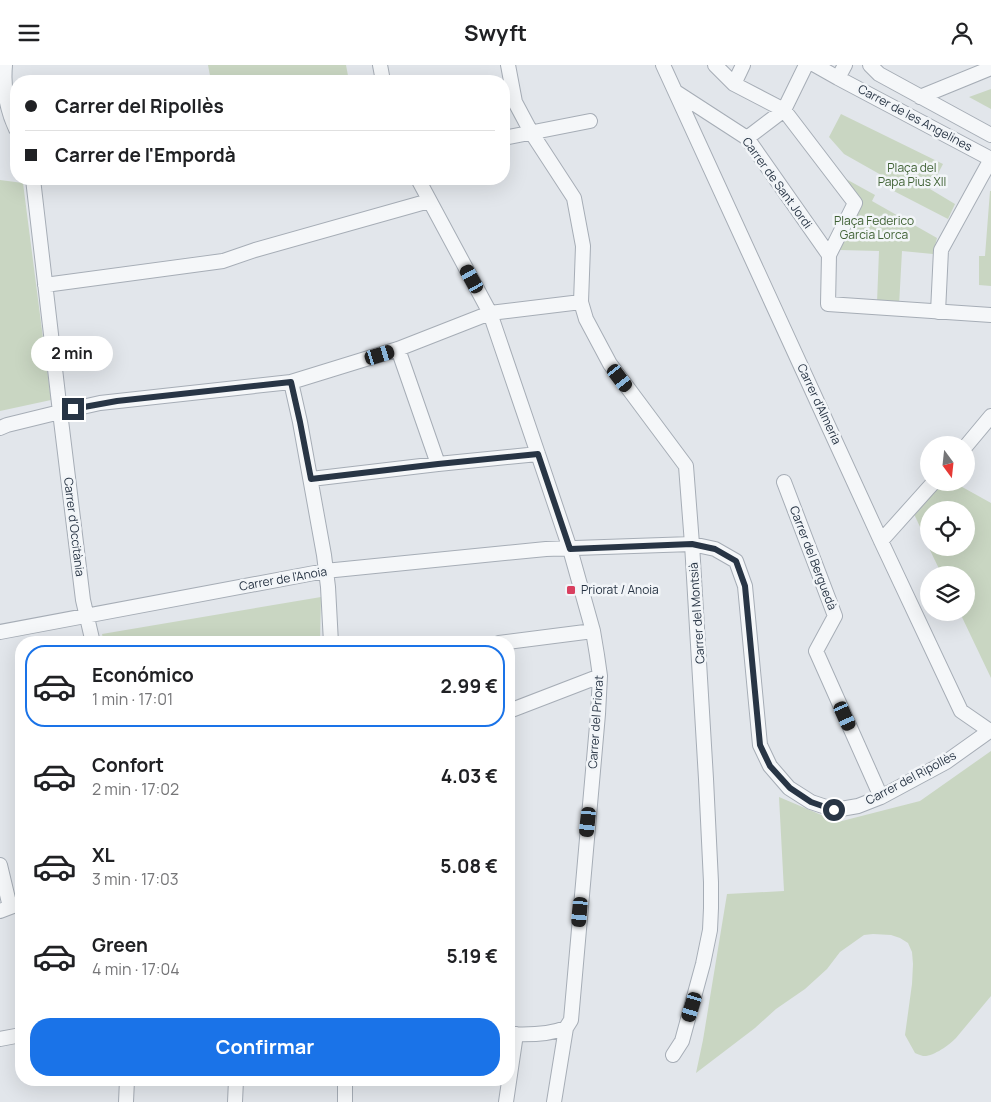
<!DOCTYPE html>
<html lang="es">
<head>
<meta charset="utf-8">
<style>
  body { margin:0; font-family:Manrope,sans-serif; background:#f6f6f6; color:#202124; height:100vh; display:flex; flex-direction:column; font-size:19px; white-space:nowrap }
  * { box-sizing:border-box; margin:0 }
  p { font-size:16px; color:#757577 }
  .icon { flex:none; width:28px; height:28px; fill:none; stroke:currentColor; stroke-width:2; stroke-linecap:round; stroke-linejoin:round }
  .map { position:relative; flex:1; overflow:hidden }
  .side { position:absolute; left:15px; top:571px; width:500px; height:450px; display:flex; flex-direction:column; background:#fff; border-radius:20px; box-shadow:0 5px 20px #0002 }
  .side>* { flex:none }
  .top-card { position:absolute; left:10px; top:10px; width:500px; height:110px; border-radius:20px; box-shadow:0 5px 20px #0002; display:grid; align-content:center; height:110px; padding:0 15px; background:#fff }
  .needle { width:32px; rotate:165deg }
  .tools { position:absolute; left:920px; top:371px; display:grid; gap:10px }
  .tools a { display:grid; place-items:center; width:55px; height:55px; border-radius:50%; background:#fff; box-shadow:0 5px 20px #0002; font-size:25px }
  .end { position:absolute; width:22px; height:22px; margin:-11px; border:6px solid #283545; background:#fff; box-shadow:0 0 0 2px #fff }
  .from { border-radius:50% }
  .bubble { position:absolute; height:35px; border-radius:18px; background:#fff; box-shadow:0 5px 20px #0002; font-size:16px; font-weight:700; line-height:35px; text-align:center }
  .car { position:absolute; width:15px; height:30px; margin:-15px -8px; border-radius:6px; box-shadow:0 0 4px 1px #0007; background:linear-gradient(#222 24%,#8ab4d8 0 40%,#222 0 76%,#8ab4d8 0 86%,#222 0) }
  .top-card b { display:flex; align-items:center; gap:18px; height:48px; font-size:19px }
  .top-card b+b { border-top:1px solid #e0e0e0 }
  .top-card i { width:12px; height:12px; background:#202124 }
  ul { padding:9px 0 0; list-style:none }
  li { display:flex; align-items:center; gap:15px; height:82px; margin:0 10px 8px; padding:0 5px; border:2px solid transparent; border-radius:20px }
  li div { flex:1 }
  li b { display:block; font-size:19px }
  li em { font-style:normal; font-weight:700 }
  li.current { border-color:#1a73e8 }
  li>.icon { width:45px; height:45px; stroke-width:1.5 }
  .primary-button { display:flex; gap:10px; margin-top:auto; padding:10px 15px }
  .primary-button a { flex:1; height:58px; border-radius:20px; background:#1a73e8; color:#fff; font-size:20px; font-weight:700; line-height:58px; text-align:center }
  header { display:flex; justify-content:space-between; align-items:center; height:65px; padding:0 15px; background:#fff; font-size:22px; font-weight:700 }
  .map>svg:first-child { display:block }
</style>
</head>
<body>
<header><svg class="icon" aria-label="menu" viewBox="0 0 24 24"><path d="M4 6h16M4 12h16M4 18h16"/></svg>Swyft<svg class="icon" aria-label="person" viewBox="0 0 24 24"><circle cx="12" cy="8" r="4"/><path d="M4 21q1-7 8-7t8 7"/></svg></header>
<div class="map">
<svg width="991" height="1037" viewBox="0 0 991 1037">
  <rect width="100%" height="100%" fill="#e2e6eb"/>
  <path fill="#c9d6c2" d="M 208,0 L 346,0 L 349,16 L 211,16 Z
    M 991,24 L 991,44 L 969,32 Z
    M 841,49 L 943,99 L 930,124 L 955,139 L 948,154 L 886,122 L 890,115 L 844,89 L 829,72 Z
    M 846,114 L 875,130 L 872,136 L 937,173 L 933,189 L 902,186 L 899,241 L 877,238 L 879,186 L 840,185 L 858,137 L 843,117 Z
    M 0,115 L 23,118 L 51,335 L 0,346 Z
    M 990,126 L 991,126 L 991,221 L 979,220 L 979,191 L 985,191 Z
    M 943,418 L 955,418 L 991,438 L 991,613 L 960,548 L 966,548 L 966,510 L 942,510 L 929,483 L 966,482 L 966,445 L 929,445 L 929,481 L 914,449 Z
    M 321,532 L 320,577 L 104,578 L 102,569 Z
    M 991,686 L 991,931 L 956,973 C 949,980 933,992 923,991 C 920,990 917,989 915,988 L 905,970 L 912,919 L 913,899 L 912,887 L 908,878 L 900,873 L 891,870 L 873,869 L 864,870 L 840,887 L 827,904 L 805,924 L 776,944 L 755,963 L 696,1008 L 703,975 L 727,829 L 784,826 L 779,732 L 838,757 L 920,736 Z"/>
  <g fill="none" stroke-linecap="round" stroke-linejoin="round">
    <defs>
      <path id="street" d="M 5,0 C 3,23 6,43 16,64
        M 380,0 L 383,16
        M 508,0 L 515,37 L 531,67 L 574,133 L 583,181 L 581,237 L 586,254 L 610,299 L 686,401 L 692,479 L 706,714 L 711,817 L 711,843 L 710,865 L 703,899 L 682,976 L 673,990
        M 663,0 L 881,476 L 961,646 L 990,666
        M 715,0 L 734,19 L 784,45 L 855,138 L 829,190
        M 815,0 L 838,13 L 845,0
        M 870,0 L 879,9 L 991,70
        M 838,13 L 991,94
        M 734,19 L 743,0
        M 676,27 L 747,73 L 829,190 L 828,239 L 991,250
        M 920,32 L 991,3
        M 504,73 L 590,56
        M 747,73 L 784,45 L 806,0
        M 33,114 L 60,347 L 83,535 L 93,578
        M 418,114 L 490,248 L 538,389 L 570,484 L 593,566 L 597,590 L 600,611 L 598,649 L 571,955 L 566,963 L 554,1037
        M 45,220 L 223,196 L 255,185 L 429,136
        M 938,247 L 941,185 L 991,94
        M 398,284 L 438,399
        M 291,317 L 300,357 L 324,490 L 328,522 L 331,578
        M 0,363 L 7,360 L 60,347 L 100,338 L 291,317 L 398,284 L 490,248 L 581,237
        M 966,381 L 991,351
        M 311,414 L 438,399 L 538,389
        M 784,417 L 835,551 L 816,586 L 881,732
        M 881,476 L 933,418
        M 0,567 L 325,506 L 546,484 L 692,479 L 715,484 L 736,496 L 745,521 L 760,680 L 770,701 L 789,723 L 811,737 L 835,745 L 858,741 L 881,732 L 946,697 L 991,665
        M 499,578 L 593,566
        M 509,646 L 600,611
        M 0,800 L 10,842
        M 0,846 L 21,838
        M 509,969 C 528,970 548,970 566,963
        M 0,974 L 21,970
        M 126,1037 L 127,1015
        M 235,1037 L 236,1015
        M 345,1037 L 345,1015
        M 506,1037 L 516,969"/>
    </defs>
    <use href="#street" stroke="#a6adb6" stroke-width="16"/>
    <use href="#street" stroke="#f5f7f9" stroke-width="14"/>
  </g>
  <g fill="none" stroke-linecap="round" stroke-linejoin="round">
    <path stroke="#283545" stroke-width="6" d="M 73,344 L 117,336 L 291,317 L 300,357 L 311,414 L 438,399 L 538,389 L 570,484 L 692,479 L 715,484 L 736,496 L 745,521 L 760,680 L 770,701 L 790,723 L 811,737 L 834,745"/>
  </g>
  <rect fill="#d93f5f" stroke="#f2f5f8" stroke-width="2" x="566" y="520" width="10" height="10" rx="2.5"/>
  <g text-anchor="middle" stroke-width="5" stroke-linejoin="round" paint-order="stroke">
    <g font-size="12" fill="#283545" stroke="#f2f5f8">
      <text transform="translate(915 53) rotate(28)" y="4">Carrer de les Angelines</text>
      <text transform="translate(777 118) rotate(54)" y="4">Carrer de Sant Jordi</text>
      <text transform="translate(819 339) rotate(65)" y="4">Carrer d'Almeria</text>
      <text transform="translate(74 462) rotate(83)" y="4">Carrer d'Occitània</text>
      <text transform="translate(813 493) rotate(69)" y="4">Carrer del Berguedà</text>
      <text transform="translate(283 514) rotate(-10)" y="4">Carrer de l'Anoia</text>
      <text transform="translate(697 548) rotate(-94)" y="4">Carrer del Montsià</text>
      <text transform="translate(596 657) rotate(-86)" y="4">Carrer del Priorat</text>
      <text transform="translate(911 713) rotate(-28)" y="4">Carrer del Ripollès</text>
    </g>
    <g font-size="12" fill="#406235" stroke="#f2f5f8">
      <text x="912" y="107">Plaça del<tspan x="912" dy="14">Papa Pius XII</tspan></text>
      <text x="874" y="160">Plaça Federico<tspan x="874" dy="14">Garcia Lorca</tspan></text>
    </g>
    <g font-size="12" fill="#283545" stroke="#f2f5f8" text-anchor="start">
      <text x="581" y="529">Priorat / Anoia</text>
    </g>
  </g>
</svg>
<div class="tools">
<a><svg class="needle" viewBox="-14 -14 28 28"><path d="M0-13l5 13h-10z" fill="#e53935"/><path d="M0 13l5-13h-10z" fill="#757577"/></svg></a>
<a><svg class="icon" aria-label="locate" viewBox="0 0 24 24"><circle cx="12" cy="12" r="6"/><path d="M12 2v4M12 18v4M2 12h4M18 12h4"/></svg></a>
<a><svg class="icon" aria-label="layers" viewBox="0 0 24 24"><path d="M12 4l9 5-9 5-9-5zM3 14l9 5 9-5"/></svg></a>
</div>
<i class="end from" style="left:834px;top:745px"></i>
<i class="end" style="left:73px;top:344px"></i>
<div class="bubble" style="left:31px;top:271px;width:82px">2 min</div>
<i class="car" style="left:472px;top:214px;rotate:331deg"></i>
<i class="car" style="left:380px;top:290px;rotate:73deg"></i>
<i class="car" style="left:620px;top:313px;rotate:143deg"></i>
<i class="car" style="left:845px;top:651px;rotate:156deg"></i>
<i class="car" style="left:588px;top:757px;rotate:186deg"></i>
<i class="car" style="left:580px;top:847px;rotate:185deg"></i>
<i class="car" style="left:692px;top:942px;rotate:197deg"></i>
<div class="top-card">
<b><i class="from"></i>Carrer del Ripollès</b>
<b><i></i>Carrer de l'Empordà</b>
</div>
<section class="side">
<ul>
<li class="current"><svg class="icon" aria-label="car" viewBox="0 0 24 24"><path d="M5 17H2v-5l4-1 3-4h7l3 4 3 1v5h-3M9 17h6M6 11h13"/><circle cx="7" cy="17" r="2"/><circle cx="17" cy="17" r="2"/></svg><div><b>Económico</b><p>1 min · 17:01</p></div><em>2.99 €</em></li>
<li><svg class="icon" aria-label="car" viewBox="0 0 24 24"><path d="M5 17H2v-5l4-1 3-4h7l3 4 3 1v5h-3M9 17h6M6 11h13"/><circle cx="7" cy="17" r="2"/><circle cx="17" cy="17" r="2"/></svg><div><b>Confort</b><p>2 min · 17:02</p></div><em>4.03 €</em></li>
<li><svg class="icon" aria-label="car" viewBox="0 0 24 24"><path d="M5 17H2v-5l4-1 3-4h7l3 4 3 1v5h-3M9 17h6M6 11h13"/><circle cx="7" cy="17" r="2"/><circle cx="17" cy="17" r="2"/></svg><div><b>XL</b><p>3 min · 17:03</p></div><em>5.08 €</em></li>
<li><svg class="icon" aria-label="car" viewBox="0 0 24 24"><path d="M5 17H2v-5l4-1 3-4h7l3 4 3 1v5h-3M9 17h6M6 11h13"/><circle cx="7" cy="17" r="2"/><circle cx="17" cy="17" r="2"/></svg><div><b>Green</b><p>4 min · 17:04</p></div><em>5.19 €</em></li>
</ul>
<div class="primary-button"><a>Confirmar</a></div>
</section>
</div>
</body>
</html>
